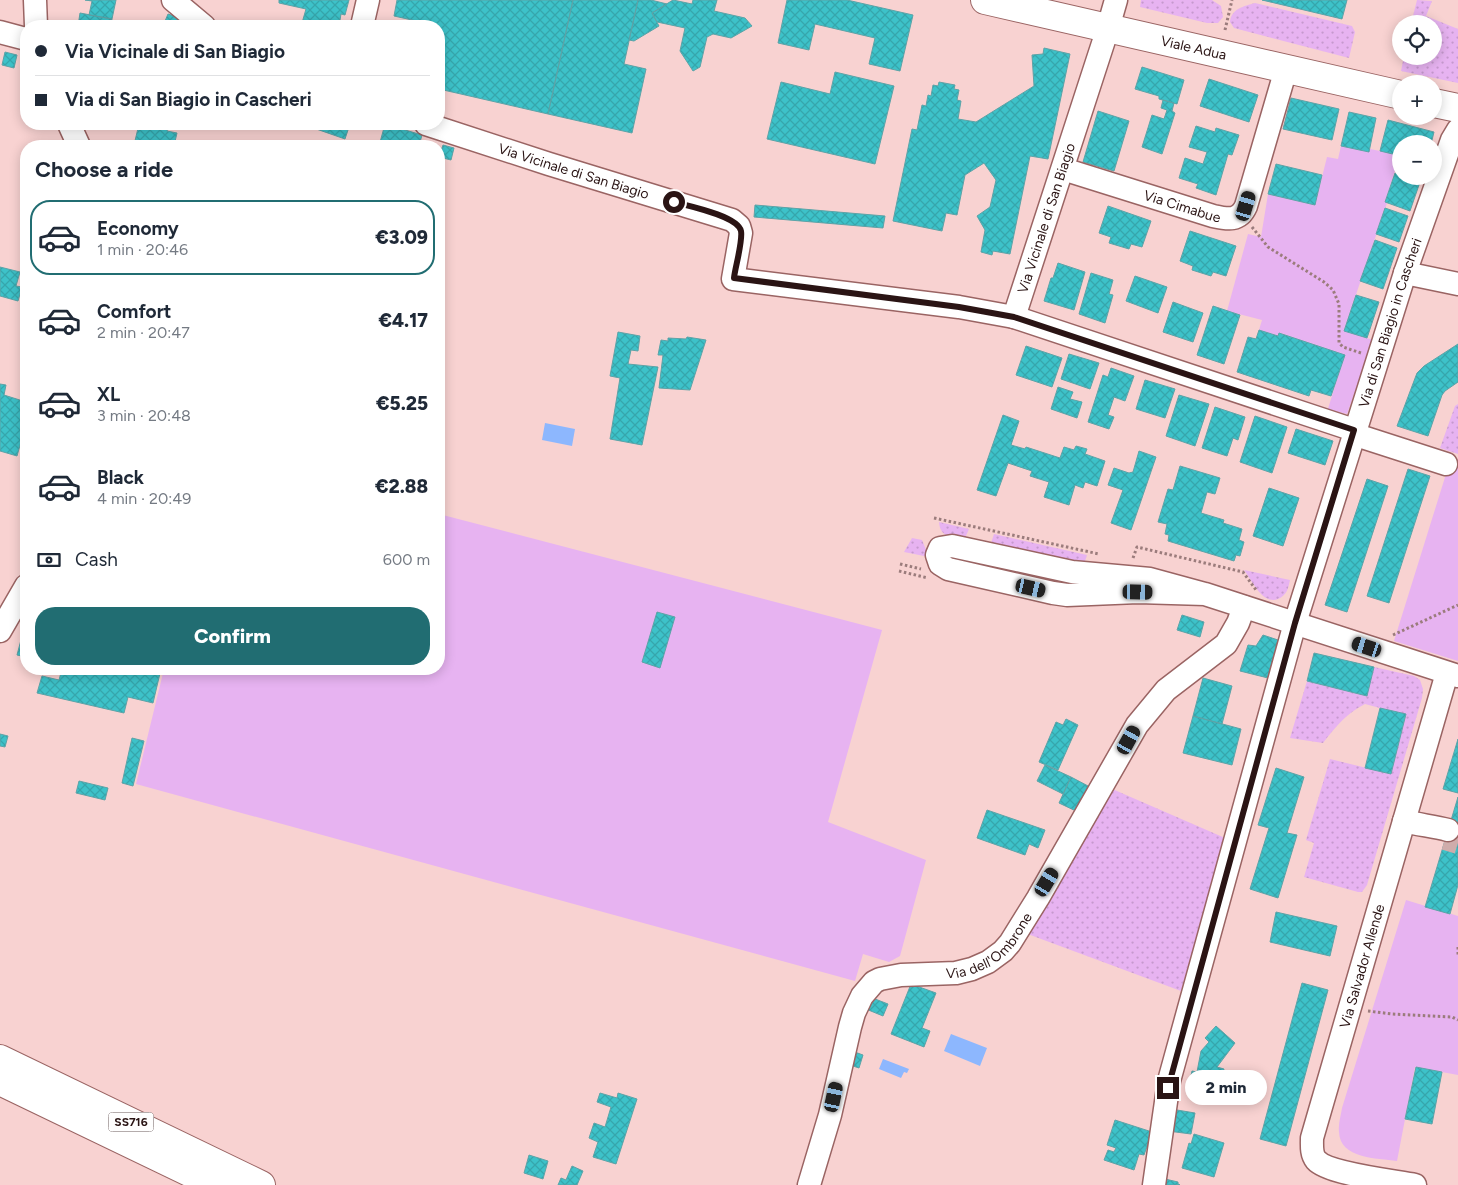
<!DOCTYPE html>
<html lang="en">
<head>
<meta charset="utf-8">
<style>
  body { margin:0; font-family:Figtree,sans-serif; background:#f6f6f7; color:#1f2937; height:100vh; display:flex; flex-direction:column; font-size:19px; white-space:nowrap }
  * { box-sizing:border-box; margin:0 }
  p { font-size:16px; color:#747a83 }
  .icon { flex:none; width:28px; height:28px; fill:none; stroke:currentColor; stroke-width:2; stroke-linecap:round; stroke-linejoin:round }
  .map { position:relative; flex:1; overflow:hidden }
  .side { position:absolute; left:20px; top:140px; width:425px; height:535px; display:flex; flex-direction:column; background:#fff; border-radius:20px; box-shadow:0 2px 12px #0003 }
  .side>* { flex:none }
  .guide { position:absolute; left:20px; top:20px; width:425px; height:110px; border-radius:20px; box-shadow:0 2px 12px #0003; display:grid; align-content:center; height:110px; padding:0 15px; background:#fff }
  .fabs { position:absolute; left:1392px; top:15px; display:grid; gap:10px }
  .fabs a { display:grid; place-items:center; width:50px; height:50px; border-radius:50%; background:#fff; box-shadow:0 2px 12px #0003; font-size:25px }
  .end { position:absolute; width:22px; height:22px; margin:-11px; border:6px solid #2a1414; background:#fff; box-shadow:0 0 0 2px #fff }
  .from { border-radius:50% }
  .bubble { position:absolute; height:35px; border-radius:18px; background:#fff; box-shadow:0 2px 12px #0003; font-size:16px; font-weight:800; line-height:35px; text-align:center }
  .car { position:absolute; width:15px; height:30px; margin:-15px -8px; border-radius:6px; box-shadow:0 0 4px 1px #0007; background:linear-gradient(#222 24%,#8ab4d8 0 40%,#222 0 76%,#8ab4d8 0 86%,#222 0) }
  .guide b { display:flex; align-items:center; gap:18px; height:48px; font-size:19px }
  .guide b+b { border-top:1px solid #e0e1e3 }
  .guide i { width:12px; height:12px; background:#1f2937 }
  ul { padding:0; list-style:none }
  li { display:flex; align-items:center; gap:15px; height:75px; margin:0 10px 8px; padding:0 5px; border:2px solid transparent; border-radius:20px }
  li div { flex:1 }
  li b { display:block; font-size:19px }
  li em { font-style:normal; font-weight:800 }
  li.active { border-color:#216d72 }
  li>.icon { width:45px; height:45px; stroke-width:1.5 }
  h2 { padding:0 15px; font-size:22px; line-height:60px }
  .pay { display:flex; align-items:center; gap:12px; height:55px; padding:0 15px; font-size:19px }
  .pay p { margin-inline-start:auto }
  .action { display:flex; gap:10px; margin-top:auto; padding:10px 15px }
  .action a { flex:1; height:58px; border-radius:20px; background:#216d72; color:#fff; font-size:20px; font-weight:800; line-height:58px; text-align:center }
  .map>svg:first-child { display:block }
</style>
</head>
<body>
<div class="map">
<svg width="1458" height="1185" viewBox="0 0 1458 1185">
  <defs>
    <pattern id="grass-dots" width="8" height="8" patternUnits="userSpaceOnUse" patternTransform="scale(1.25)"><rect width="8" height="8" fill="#e7b3f1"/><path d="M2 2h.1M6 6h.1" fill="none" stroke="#c699ce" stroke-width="1.8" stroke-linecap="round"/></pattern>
    <pattern id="building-cross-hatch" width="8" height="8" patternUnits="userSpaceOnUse" patternTransform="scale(1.25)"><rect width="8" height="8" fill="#3dc2c9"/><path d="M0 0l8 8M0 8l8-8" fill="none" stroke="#36a6ac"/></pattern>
  </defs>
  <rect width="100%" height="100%" fill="#f8d2d1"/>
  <path fill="url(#grass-dots)" d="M 1141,0 L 1212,0 L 1221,6 L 1223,17 L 1218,23 L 1207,23 L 1140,7 Z
    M 1417,0 L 1432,1 L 1426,16 L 1458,29 L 1458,83 L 1401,71 L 1404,56 L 1434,56 L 1434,24 L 1411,24 Z
    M 1255,3 L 1352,26 L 1355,32 L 1349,58 L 1234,28 L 1230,22 C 1231,9 1244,6 1255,3 Z
    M 1458,404 L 1458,454 L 1440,448 L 1455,406 Z
    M 939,522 L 969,529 L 965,538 C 952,537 940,538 939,522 Z
    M 994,534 L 1087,555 L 1084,564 L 990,546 Z
    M 912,538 L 922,540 L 929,557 L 904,552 Z
    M 1244,570 L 1290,580 C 1288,589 1287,595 1278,599 C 1262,605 1252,580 1244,570 Z
    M 1374,667 L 1414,676 L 1420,680 L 1423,689 L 1422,698 L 1367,885 L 1362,892 L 1358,892 L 1304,877 L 1314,843 L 1306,840 L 1330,759 L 1391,774 L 1406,715 L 1365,704 C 1346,714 1337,725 1323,743 L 1290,738 L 1307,681 L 1367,696 Z
    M 1110,788 L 1225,838 L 1181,991 L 1025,933 Z"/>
  <path fill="#e7b3f1" d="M 1341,146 L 1369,152 L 1370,149 L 1400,155 L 1385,202 L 1387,203 L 1344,330 L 1373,340 L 1347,414 L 1328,409 L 1344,355 L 1280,333 L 1278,336 L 1259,330 L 1262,320 L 1227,311 L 1248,234 L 1261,237 L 1268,194 L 1315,205 L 1327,157 L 1338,159 Z
    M 1451,458 L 1458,460 L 1458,661 L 1394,641 Z
    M 439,514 L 882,630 L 828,822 L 926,860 L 900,956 L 889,962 L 863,954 L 855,981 L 136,784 L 164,669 L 439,669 Z
    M 1406,900 L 1458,916 L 1458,1075 L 1415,1067 L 1397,1161 C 1377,1158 1340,1159 1339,1132 C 1338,1124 1341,1115 1342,1108 Z"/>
  <path fill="#8db7fe" d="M 545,423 L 575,429 L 572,446 L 542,440 Z
    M 951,1034 L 987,1048 L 980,1066 L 944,1051 Z
    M 883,1059 L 909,1069 L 907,1073 L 904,1072 L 901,1078 L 879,1069 Z"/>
  <path fill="url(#building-cross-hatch)" stroke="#5da3a7" d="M 85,0 L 116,0 L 112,19 L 89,15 L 92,1 Z
    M 279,0 L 349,0 L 345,15 L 341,14 L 339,26 L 316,26 L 302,23 L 306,9 L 279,3 Z
    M 397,0 L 573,0 L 548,114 L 439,89 L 439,26 L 394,16 Z
    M 573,0 L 638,0 L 624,64 L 646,69 L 632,133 L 548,114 Z
    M 638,0 L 651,0 L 667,4 L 652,13 L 659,26 L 634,41 L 629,40 Z
    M 673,0 L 692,4 L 693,0 L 717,0 L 714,11 L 745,18 L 752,26 L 731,38 L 713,34 L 707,37 L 700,67 L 693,71 L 680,51 L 685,28 L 657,22 L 652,13 Z
    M 787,0 L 847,0 L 913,15 L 900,71 L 869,64 L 875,38 L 815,24 L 809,50 L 778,43 Z
    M 1262,0 L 1347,0 L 1342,19 Z
    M 80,13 L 112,19 L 111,26 L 78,26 Z
    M 168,14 L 180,18 L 178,24 L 185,26 L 163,26 Z
    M 1044,48 L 1070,54 L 1048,159 L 1030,156 L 1010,254 L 993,251 L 992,255 L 981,252 L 985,230 L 977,216 L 990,207 L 996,180 L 984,163 L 965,175 L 957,215 L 946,213 L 942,231 L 893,221 L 912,129 L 917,130 L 922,105 L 926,106 L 928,95 L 931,96 L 933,85 L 938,86 L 939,82 L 955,85 L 954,89 L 959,90 L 957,100 L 961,101 L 958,119 L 976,122 L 1034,86 L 1032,55 L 1043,54 Z
    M 5,52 L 17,55 L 14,68 L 2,65 Z
    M 1142,67 L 1184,80 L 1177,104 L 1159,99 L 1159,96 L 1135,89 Z
    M 835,72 L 894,86 L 875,164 L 767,139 L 781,82 L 830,94 Z
    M 1209,79 L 1258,95 L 1249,122 L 1200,106 Z
    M 1291,98 L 1339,109 L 1332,140 L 1283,129 Z
    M 1163,100 L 1174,103 L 1172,111 L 1175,113 L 1162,154 L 1142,147 L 1152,115 L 1164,119 L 1167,110 L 1161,108 Z
    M 1098,111 L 1129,121 L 1114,171 L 1083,162 Z
    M 1349,112 L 1376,118 L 1369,152 L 1341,146 Z
    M 1388,120 L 1434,132 L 1431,144 L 1401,144 L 1401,156 L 1380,151 Z
    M 139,124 L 169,124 L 167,131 L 177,133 L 174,146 L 134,145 Z
    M 302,124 L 350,124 L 345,139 Z
    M 385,124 L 422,135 L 419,146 L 379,146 Z
    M 1196,126 L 1215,132 L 1216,128 L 1239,135 L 1232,155 L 1228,154 L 1216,195 L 1196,188 L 1198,184 L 1179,178 L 1185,158 L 1203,164 L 1207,152 L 1189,147 Z
    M 443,145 L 454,148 L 451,160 L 439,157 Z
    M 1276,164 L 1322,175 L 1315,205 L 1268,194 Z
    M 1395,173 L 1420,182 L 1410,211 L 1385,202 Z
    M 755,205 L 885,216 L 883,228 L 754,217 Z
    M 1108,206 L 1151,221 L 1142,247 L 1131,244 L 1129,249 L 1109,243 L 1111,237 L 1099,233 Z
    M 1385,208 L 1408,216 L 1399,242 L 1376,234 Z
    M 1190,231 L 1236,246 L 1226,276 L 1213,272 L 1211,276 L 1192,270 L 1193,266 L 1180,261 Z
    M 1375,240 L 1397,248 L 1383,289 L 1360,281 Z
    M 1058,263 L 1085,272 L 1074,310 L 1044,301 L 1051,278 L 1053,278 Z
    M 0,267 L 20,272 L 16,286 L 22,287 L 18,301 L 0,296 Z
    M 1091,273 L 1113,280 L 1109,294 L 1113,295 L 1105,323 L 1079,314 Z
    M 1135,276 L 1167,287 L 1158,313 L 1126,301 Z
    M 1356,295 L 1379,302 L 1367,338 L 1344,331 Z
    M 1173,302 L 1203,313 L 1193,342 L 1163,332 Z
    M 1213,306 L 1240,315 L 1224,364 L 1197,355 Z
    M 1259,330 L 1278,336 L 1279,333 L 1345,355 L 1331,396 L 1311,390 L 1309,396 L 1237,372 L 1248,337 L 1256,339 Z
    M 618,332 L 640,336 L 638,351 L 631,350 L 628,364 L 658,367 L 642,445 L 610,439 L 620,378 L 610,376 Z
    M 687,337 L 706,340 L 690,390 L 659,388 L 663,355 L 658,355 L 661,340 L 668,341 L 668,338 L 686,339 Z
    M 1458,344 L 1458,382 L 1445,391 L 1442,395 L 1428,436 L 1397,426 L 1417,373 L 1424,366 Z
    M 1026,346 L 1062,358 L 1052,387 L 1016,375 Z
    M 1069,354 L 1099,363 L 1090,389 L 1061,379 Z
    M 1111,368 L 1134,376 L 1125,401 L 1114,397 L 1108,415 L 1114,417 L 1109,429 L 1088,422 L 1103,375 L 1108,377 Z
    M 1145,380 L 1175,389 L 1165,418 L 1136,409 Z
    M 0,384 L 6,385 L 4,395 L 26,402 L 26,424 L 17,456 L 0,451 Z
    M 1058,387 L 1073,392 L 1070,399 L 1082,402 L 1077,418 L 1051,409 Z
    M 1179,395 L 1209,404 L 1195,446 L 1166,436 Z
    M 1215,407 L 1245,417 L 1238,440 L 1233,438 L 1227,456 L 1202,448 Z
    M 1003,415 L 1019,421 L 1011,445 L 1025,449 L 1026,447 L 1060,458 L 1064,447 L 1074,450 L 1076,446 L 1087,449 L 1085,454 L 1105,461 L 1097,486 L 1085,482 L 1083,488 L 1075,485 L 1069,505 L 1044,497 L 1049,482 L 1030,476 L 1032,471 L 1008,463 L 996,496 L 977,490 Z
    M 1255,416 L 1287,427 L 1272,473 L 1240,462 Z
    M 1296,429 L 1333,441 L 1325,465 L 1288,453 Z
    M 1139,451 L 1156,457 L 1131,530 L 1111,523 L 1123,490 L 1108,485 L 1114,468 L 1129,473 L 1133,472 Z
    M 1180,466 L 1220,478 L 1215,494 L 1207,492 L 1201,513 L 1224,520 L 1223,523 L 1242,529 L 1239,540 L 1244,542 L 1240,556 L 1236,555 L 1234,561 L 1168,541 L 1169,535 L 1165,534 L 1167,524 L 1158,522 L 1168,489 L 1173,490 Z
    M 1408,469 L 1430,476 L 1389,603 L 1367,596 Z
    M 1367,479 L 1388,486 L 1347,612 L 1325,605 Z
    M 1269,488 L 1299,498 L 1283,546 L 1253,536 Z
    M 657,612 L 675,617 L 660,668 L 642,662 Z
    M 1182,615 L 1204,622 L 1200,637 L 1177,630 Z
    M 26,621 L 26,657 L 17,655 Z
    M 1263,635 L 1278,640 L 1268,678 L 1240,671 L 1248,645 L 1256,646 Z
    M 1314,653 L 1374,667 L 1367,696 L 1307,681 Z
    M 62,669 L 161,669 L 153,703 L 128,697 L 124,713 L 37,693 L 42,676 L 59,680 Z
    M 1203,678 L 1232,686 L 1222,724 L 1193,716 Z
    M 1380,708 L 1406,714 L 1391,774 L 1365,768 Z
    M 1193,716 L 1241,729 L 1232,765 L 1183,753 Z
    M 1066,719 L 1078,725 L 1058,770 L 1039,762 L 1056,722 L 1063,725 Z
    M 0,734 L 8,736 L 5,747 L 0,746 Z
    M 132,738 L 144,741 L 133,786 L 122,783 Z
    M 1458,739 L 1458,793 L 1443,789 Z
    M 1045,765 L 1071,777 L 1063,794 L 1037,781 Z
    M 1276,768 L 1304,777 L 1287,833 L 1297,835 L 1278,898 L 1250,889 L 1269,828 L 1258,825 Z
    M 1071,777 L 1090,787 L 1078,812 L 1059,803 Z
    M 79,781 L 108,788 L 105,800 L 76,793 Z
    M 1458,797 L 1458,885 L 1450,914 L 1425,907 Z
    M 987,810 L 1045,830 L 1038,848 L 1029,844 L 1025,855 L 977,838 Z
    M 1276,912 L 1337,926 L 1330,956 L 1270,942 Z
    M 1302,983 L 1328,990 L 1286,1146 L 1260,1139 Z
    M 911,984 L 936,993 L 922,1028 L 930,1031 L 924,1047 L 891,1034 Z
    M 870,997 L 888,1004 L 883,1016 L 866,1009 Z
    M 1216,1026 L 1235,1043 L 1217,1067 L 1224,1069 L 1218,1092 L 1189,1085 L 1192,1071 L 1197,1072 L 1201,1051 L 1209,1042 L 1205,1038 Z
    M 852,1051 L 863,1055 L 859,1068 L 847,1064 Z
    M 1416,1067 L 1442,1072 L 1432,1124 L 1405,1119 Z
    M 600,1093 L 617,1098 L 618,1093 L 637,1099 L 616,1164 L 593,1157 L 598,1142 L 589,1138 L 594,1123 L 605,1127 L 611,1107 L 597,1102 Z
    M 1171,1109 L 1195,1113 L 1191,1134 L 1168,1131 Z
    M 1115,1120 L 1152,1132 L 1144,1155 L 1139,1154 L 1134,1170 L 1104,1160 L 1108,1150 L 1114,1152 L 1116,1148 L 1107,1145 Z
    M 1194,1134 L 1224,1143 L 1214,1177 L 1182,1168 L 1189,1143 L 1191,1144 Z
    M 529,1155 L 548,1161 L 543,1179 L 524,1173 Z
    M 572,1166 L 583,1171 L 577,1185 L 558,1185 L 561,1178 L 566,1180 Z
    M 1165,1179 L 1178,1182 L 1178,1184 L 1180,1185 L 1163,1185 Z"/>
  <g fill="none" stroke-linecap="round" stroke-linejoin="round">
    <path stroke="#cfacab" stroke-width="22" stroke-dasharray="22 11" stroke-linecap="butt" d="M 1445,839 L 1458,843"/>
    <defs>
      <g id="minor">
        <path d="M 35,0 L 36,26"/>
        <path d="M 173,0 L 204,26"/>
        <path d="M 362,26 L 368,0"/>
        <path d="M 0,32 L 26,39"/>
        <path d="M 69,124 L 79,146"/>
        <path id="s1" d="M 426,124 L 549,164 L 732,220 L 739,226 L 741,233 L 733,279 L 959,307 L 1014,317 L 1354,430"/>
        <path id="s2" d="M 1063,169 L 1213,216 C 1227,219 1239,222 1246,206 L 1286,69"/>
        <path d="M 1405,273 L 1458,284"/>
        <path id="s3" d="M 1014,317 L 1108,28 L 1116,0"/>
        <path d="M 1353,434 L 1446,464"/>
        <path d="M 1205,594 L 1138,592 L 1067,595 L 1053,593 L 948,569 L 940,564 L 937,555 L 940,548 L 952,546 L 1072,572 L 1150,579 L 1205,594 L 1458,676"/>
        <path d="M 0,631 L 26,586"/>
        <path d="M 1404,821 C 1419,825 1433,826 1448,830"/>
        <path id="s4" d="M 809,1185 L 830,1115 L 850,1027 L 854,1013 L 862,996 L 874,982 L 880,979 L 901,975 L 956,973 L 972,969 L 988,962 L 1003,951 L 1010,943 L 1038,898 L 1137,725 L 1166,690 L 1226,644 L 1238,623 L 1244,607"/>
        <path id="s5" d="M 1154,1185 L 1169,1081 L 1295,623 L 1405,273 L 1452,140 L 1458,130"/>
        <path id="s6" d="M 1415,1185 C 1395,1181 1328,1174 1316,1160 C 1311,1154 1312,1145 1312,1138 L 1447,673"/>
      </g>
      <g id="major">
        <path id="s7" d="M 985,0 L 1401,95"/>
        <path d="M 1434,103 L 1458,108"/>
      </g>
      <path id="highway" d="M 0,1059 L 261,1185
        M 0,1081 L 216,1185"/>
    </defs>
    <use href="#minor" stroke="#9a6463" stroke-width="25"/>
    <use href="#major" stroke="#9a6463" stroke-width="30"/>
    <use href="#highway" stroke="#9a6463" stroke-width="30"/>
    <path stroke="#9b7c7c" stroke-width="3" stroke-dasharray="2.5 2.5" stroke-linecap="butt" d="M 1225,30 L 1232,0
      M 1252,227 L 1268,247 L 1324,282 L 1333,290 L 1339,304 L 1339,343 L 1343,347 L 1361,353
      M 934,518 L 1099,554
      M 1133,558 L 1137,547 L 1243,572 L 1256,590
      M 900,564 L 921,569
      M 899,571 L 928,578
      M 1393,635 L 1458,605
      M 1458,947 L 1458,957
      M 1368,1011 L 1392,1014 L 1452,1017 L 1458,1020"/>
    <use href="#minor" stroke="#fff" stroke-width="22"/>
    <use href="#major" stroke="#fff" stroke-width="28"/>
    <use href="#highway" stroke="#fff" stroke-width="28"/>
  </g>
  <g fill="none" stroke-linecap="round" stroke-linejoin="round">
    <path stroke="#2a1414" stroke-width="6" d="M 674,202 C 689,206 738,216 741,231 C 743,241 735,268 734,278 L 959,307 L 1014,317 L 1354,430 L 1295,623 L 1168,1088"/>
  </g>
  <g text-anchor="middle" stroke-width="5" stroke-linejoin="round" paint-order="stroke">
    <rect fill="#fefefe" stroke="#6a5a5a" stroke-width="1" x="108.5" y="1112.5" width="45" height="19" rx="4"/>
    <g font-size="12" font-weight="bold" fill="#2a1414">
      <text x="131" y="1126">SS716</text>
    </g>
    <g font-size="14" fill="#2a1414" stroke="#fefefe">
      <text dy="5" stroke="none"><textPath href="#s7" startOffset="214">Viale Adua</textPath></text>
      <text dy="5" stroke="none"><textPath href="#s1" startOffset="155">Via Vicinale di San Biagio</textPath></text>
      <text dy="5" stroke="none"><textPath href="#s2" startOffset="125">Via Cimabue</textPath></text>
      <text dy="5" stroke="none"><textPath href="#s3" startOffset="104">Via Vicinale di San Biagio</textPath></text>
      <text dy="5" stroke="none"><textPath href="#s5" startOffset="895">Via di San Biagio in Cascheri</textPath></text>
      <text dy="5" stroke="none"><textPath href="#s4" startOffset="342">Via dell'Ombrone</textPath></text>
      <text dy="5" stroke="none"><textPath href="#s6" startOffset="305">Via Salvador Allende</textPath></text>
    </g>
  </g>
</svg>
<div class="fabs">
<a><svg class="icon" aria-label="locate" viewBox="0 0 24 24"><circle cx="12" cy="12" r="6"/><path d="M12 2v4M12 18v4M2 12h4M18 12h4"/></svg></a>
<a>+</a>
<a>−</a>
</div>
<i class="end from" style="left:674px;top:202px"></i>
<i class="end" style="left:1168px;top:1088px"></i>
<div class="bubble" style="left:1185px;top:1070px;width:82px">2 min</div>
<i class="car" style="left:1246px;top:206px;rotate:17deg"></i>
<i class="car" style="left:1031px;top:588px;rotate:103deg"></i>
<i class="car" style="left:1138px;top:592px;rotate:91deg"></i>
<i class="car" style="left:1367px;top:647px;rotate:288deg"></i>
<i class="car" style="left:1129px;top:740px;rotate:29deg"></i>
<i class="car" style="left:1047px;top:882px;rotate:31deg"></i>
<i class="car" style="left:834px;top:1097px;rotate:12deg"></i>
<div class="guide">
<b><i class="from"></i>Via Vicinale di San Biagio</b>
<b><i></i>Via di San Biagio in Cascheri</b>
</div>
<section class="side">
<h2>Choose a ride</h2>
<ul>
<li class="active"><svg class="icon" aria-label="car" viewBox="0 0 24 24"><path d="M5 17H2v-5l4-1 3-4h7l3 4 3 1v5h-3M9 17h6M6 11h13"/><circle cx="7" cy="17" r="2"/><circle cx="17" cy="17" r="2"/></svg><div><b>Economy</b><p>1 min · 20:46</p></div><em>€3.09</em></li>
<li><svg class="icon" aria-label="car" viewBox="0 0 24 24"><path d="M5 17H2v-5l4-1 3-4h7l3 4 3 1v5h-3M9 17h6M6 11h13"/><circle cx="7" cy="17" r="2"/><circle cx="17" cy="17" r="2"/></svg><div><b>Comfort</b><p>2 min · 20:47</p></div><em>€4.17</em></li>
<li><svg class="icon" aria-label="car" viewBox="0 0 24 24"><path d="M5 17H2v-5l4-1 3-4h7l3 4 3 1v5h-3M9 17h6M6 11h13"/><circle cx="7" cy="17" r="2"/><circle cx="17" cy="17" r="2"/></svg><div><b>XL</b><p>3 min · 20:48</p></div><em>€5.25</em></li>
<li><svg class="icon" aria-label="car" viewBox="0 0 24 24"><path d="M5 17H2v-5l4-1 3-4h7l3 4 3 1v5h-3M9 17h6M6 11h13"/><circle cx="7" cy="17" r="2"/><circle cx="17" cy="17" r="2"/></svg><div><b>Black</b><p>4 min · 20:49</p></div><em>€2.88</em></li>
</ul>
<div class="pay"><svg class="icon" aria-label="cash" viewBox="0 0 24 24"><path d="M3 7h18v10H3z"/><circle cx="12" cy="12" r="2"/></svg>Cash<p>600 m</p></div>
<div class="action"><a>Confirm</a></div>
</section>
</div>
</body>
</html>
